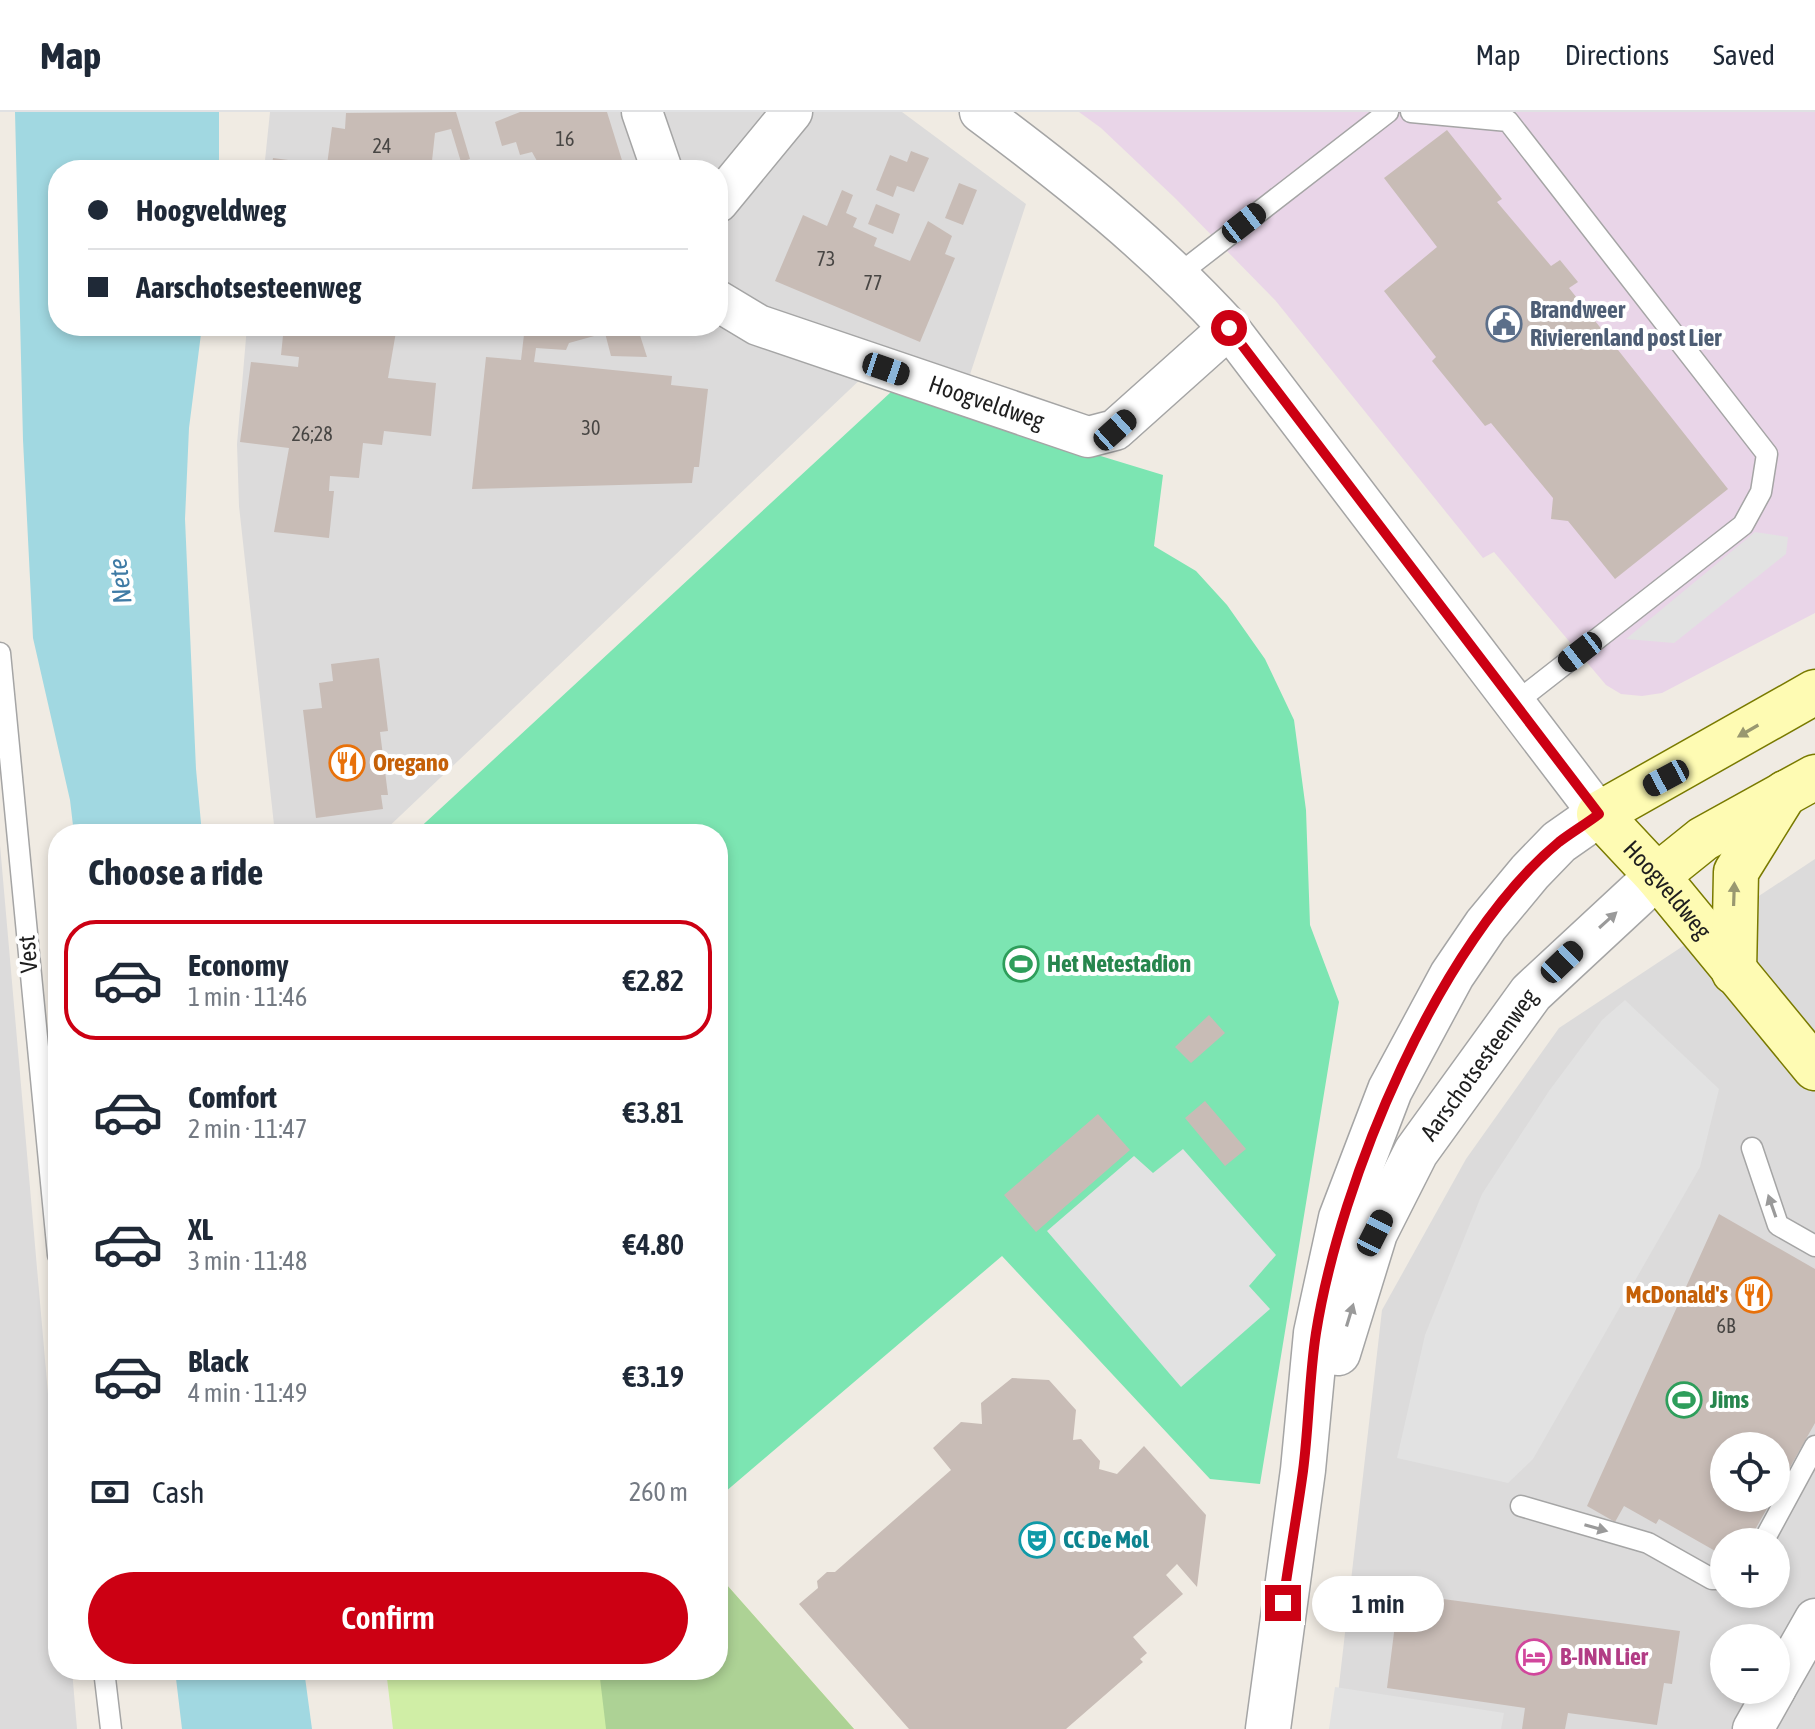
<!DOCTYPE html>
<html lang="en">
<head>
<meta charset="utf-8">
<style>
  body { margin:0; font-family:"Asap Condensed",sans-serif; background:#f2f2f3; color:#1f2937; height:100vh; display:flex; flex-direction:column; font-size:30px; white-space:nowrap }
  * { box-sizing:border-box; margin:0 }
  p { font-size:26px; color:#747a83 }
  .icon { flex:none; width:44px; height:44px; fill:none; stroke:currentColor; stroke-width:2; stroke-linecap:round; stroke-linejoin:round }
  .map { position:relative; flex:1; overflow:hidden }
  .panel { position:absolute; left:48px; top:712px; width:680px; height:856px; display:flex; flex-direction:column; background:#fff; border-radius:32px; box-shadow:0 4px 12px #0003 }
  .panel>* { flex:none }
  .guide { position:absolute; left:48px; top:48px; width:680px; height:176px; border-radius:32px; box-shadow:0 4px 12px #0003; display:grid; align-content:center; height:176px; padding:0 40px; background:#fff }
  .buttons { position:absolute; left:1710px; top:1320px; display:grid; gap:16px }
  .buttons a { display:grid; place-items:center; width:80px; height:80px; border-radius:50%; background:#fff; box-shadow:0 4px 12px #0003; font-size:40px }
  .end { position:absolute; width:36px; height:36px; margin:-18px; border:10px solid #cc0013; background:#fff; box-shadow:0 0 0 4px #fff }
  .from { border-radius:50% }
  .bubble { position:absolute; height:56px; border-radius:28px; background:#fff; box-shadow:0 4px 12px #0003; font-size:26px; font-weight:600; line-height:56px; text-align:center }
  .car { position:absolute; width:24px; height:48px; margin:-24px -12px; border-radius:10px; box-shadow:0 0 6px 2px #0007; background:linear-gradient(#222 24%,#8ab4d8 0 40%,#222 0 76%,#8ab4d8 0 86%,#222 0) }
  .guide b { display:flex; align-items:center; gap:28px; height:76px; font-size:30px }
  .guide b+b { border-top:2px solid #e0e1e3 }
  .guide i { width:20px; height:20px; background:#1f2937 }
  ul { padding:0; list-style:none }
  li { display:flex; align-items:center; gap:24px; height:120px; margin:0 16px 12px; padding:0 24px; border:4px solid transparent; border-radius:32px }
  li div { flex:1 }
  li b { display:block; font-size:30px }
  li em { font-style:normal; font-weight:600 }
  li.current { border-color:#cc0013 }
  li>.icon { width:72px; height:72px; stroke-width:1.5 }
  h2 { padding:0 40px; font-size:36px; line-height:96px }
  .pay { display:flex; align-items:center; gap:20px; height:88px; padding:0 40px; font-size:30px }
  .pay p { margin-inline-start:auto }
  .primary-button { display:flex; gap:16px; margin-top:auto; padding:16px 40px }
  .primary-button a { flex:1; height:92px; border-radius:48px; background:#cc0013; color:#fff; font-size:32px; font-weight:600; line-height:92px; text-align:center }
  header { display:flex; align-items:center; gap:48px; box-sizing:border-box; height:112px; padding:0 40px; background:#fff; border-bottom:2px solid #e0e1e3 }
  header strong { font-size:38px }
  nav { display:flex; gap:44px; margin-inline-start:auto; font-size:28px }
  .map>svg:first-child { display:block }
</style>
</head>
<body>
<header>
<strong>Map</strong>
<nav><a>Map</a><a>Directions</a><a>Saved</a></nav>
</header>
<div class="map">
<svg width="1815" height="1617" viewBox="0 0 1815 1617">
  <rect width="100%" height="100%" fill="#f0ebe3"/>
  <path fill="#dcdbdb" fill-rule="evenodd" d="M 270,0 L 902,0 L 1026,92 L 960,293 L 866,262 L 381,722 L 275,722 L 239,394 L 237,332 L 247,214 L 718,214 L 718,58 L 264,58 Z
    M 0,733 L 58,1396 L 58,1558 L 72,1558 L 77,1617 L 0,1617 Z
    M 1815,747 L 1815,1617 L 1334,1617 L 1382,1198 L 1466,1047 L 1559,916 ZM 1724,1334 L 1776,1334 L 1776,1386 L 1724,1386 ZM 1724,1430 L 1776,1430 L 1776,1482 L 1724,1482 ZM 1724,1526 L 1776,1526 L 1776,1578 L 1724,1578 Z"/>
  <path fill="#e9d5e8" d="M 1079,0 L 1815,0 L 1815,501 L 1662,581 L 1642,584 L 1621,582 L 1606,573 L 1494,440 L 1483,446 L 1275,188 L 1176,87 L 1101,16 Z"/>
  <path fill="#d0eea6" d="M 718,1463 L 854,1617 L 393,1617 L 386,1558 L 718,1558 Z"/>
  <path fill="#add295" d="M 718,1463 L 854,1617 L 606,1617 L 599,1558 L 718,1558 Z"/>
  <path fill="#7ce5b2" d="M 891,280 L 1163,363 L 1154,434 L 1196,459 L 1227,493 L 1265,547 L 1294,608 L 1306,698 L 1310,813 L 1339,890 L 1260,1372 L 1210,1367 L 1002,1144 L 718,1386 L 718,722 L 413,722 Z"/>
  <path fill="#e2e2e2" d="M 1755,420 L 1788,425 L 1786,442 L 1674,531 L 1626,527 Z
    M 1625,888 L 1719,977 L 1700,1055 L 1533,1347 L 1508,1371 L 1397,1346 L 1425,1223 L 1482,1082 L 1549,979 L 1602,908 Z
    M 1183,1037 L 1276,1143 L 1249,1174 L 1270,1197 L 1181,1275 L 1047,1119 L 1134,1044 L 1153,1061 Z
    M 1335,1575 L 1504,1601 L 1501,1617 L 1329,1617 Z"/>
  <path fill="#a1d8e1" d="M 15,0 L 219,0 L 219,58 L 58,58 L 58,214 L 202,214 L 189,316 L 185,407 L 196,657 L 202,722 L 74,722 L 70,688 L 33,526 L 23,328 Z
    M 175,1558 L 304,1558 L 312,1617 L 182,1617 Z"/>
  <path fill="#c8bcb6" d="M 456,0 L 470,47 L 461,50 L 451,17 L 435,21 L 431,58 L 271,58 L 273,46 L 327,53 L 332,15 L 345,17 L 346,1 Z
    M 520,0 L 607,0 L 625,58 L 542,58 L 532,40 L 520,43 L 516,30 L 502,34 L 495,10 Z
    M 1447,18 L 1502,87 L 1497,90 L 1551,154 L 1560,148 L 1578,170 L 1569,176 L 1728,377 L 1615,467 L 1568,409 L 1551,407 L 1553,386 L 1491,311 L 1485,314 L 1432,249 L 1436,245 L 1384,179 L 1437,135 L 1384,66 Z
    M 911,39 L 929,46 L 914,80 L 897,74 L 893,85 L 876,78 L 890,43 L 907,50 Z
    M 959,71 L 977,78 L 963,113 L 945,106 Z
    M 842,78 L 853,83 L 846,101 L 857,106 L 853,115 L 877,126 L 874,134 L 910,149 L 928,109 L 952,124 L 945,142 L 955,146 L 920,230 L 775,169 L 803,103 L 827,114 Z
    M 876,92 L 900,102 L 893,122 L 868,112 Z
    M 284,214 L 397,214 L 388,266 L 436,271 L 431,324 L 384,319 L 382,333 L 363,331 L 359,366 L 330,364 L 329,379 L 334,379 L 329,426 L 274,420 L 289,336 L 240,330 L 251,250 L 298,255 L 299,245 L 281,243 Z
    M 525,214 L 637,214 L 647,245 L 611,244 L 605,221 L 569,231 L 566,238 L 536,236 L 534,250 L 672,264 L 671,273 L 708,277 L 699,355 L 694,355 L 692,371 L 472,377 L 486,245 L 521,248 Z
    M 379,546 L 388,619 L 380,620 L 388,683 L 381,683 L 383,697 L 316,706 L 303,598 L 322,596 L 319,571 L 333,569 L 331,552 Z
    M 1209,903 L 1225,921 L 1191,951 L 1175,935 Z
    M 1205,989 L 1246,1037 L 1225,1054 L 1185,1006 Z
    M 1098,1002 L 1130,1038 L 1036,1120 L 1004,1083 Z
    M 1719,1102 L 1815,1157 L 1815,1311 L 1776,1380 L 1776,1334 L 1724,1334 L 1724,1386 L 1773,1386 L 1748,1430 L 1724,1430 L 1724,1444 L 1659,1407 L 1656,1412 L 1624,1394 L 1615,1410 L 1587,1394 Z
    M 1012,1266 L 1049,1268 L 1076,1298 L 1073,1328 L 1081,1327 L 1100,1349 L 1099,1357 L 1117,1362 L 1144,1334 L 1206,1403 L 1197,1475 L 1177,1452 L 1166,1463 L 1183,1482 L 1133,1525 L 1147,1541 L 1140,1547 L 1143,1550 L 1066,1617 L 909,1617 L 799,1492 L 818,1476 L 817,1469 L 827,1460 L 835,1460 L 951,1358 L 933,1336 L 961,1310 L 982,1312 L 981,1291 Z
    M 1399,1481 L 1680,1519 L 1672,1572 L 1664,1571 L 1657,1613 L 1568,1601 L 1565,1617 L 1522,1617 L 1525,1596 L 1387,1576 Z"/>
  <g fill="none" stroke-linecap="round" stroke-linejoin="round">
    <defs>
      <path id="service" d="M 1411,0 L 1508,9 L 1767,342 L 1761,380 L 1743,413 L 1515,591
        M 1179,162 L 1388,0
        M 0,541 L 58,1143
        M 1752,1036 L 1778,1113 L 1815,1134
        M 1521,1394 L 1648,1431 L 1712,1467 L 1724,1467
        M 1763,1430 L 1815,1334
        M 104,1558 L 111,1617"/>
      <g id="minor">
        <path d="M 642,0 L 662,58"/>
        <path d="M 980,0 C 1070,67 1154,134 1229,216 L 1599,702"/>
        <path d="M 718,90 L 792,0"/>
        <path id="s1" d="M 718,189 L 758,213 L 1088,325 L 1115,318 L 1229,216"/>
        <path d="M 1776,1576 L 1815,1507"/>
        <path d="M 1753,1617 L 1775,1578"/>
      </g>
      <g id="tertiary">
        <path id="s2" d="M 1338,1241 L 1375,1121 L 1416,1040 L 1531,881 L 1657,764"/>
        <path d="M 1268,1617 L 1303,1358 L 1316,1221 L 1341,1106 L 1390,978 L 1452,863 L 1486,813 L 1530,760 L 1559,730 L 1599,702"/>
      </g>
      <g id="secondary">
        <path id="s3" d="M 1815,580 L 1599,702 L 1657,764 L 1815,956"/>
        <path d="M 1657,764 L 1703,727 L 1815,665"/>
        <path d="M 1734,860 L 1736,760 L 1785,681"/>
      </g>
    </defs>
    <use href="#service" stroke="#a5a5a5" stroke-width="23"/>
    <use href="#minor" stroke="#a5a5a5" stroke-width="43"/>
    <use href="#tertiary" stroke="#a5a5a5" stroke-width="47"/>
    <use href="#secondary" stroke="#797a00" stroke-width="47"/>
    <use href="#service" stroke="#fff" stroke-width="20"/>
    <use href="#minor" stroke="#fff" stroke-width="40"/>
    <use href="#tertiary" stroke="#fff" stroke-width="44"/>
    <use href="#secondary" stroke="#fefbb3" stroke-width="44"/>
  </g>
  <defs><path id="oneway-solid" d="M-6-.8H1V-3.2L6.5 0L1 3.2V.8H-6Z" transform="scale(2)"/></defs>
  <g fill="#999870">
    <use href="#oneway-solid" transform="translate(1748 619) rotate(150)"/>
    <use href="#oneway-solid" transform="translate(1734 782) rotate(-88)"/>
  </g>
  <g fill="#9a9a9a">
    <use href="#oneway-solid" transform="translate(1608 808) rotate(-42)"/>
    <use href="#oneway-solid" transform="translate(1772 1094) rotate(-109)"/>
    <use href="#oneway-solid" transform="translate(1350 1203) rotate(-73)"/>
    <use href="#oneway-solid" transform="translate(1596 1416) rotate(16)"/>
  </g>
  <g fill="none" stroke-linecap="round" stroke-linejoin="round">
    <path stroke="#cc0013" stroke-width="10" d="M 1229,216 L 1599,702 C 1586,712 1572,720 1559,730 C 1439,829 1340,1069 1316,1221 C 1309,1266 1309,1313 1303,1359 C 1297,1403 1289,1447 1283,1491"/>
  </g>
  <defs>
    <symbol id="civic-ring" viewBox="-11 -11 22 22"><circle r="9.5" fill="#fff" stroke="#5c6f8a" stroke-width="1.5"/><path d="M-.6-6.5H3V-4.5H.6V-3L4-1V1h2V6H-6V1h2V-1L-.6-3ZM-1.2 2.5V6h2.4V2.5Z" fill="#5c6f8a"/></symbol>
    <symbol id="restaurant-ring" viewBox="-11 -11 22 22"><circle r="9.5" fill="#fff" stroke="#e8710a" stroke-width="1.5"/><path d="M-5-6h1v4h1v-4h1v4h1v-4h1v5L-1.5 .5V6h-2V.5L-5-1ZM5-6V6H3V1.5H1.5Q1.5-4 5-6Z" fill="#e8710a"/></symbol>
    <symbol id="stadium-ring" viewBox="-11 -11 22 22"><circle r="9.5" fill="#fff" stroke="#2e9e5b" stroke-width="1.5"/><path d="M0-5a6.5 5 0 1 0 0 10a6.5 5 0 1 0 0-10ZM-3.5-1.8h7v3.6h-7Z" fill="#2e9e5b"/></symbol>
    <symbol id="theatre-ring" viewBox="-11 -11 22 22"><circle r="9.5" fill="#fff" stroke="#0f9aa8" stroke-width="1.5"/><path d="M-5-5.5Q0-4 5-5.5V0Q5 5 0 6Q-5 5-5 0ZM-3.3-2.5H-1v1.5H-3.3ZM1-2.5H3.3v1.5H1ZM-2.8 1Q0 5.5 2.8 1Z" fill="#0f9aa8"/></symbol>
    <symbol id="hotel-ring" viewBox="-11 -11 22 22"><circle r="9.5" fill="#fff" stroke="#d1479c" stroke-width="1.5"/><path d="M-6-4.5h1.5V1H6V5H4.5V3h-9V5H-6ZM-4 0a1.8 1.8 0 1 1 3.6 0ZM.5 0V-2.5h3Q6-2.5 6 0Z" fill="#d1479c"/></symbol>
  </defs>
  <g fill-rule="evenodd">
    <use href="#civic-ring" x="1484" y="192" width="40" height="40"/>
    <use href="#restaurant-ring" x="327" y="631" width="40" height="40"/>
    <use href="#stadium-ring" x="1001" y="832" width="40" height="40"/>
    <use href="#restaurant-ring" x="1734" y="1163" width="40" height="40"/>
    <use href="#stadium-ring" x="1664" y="1268" width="40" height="40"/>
    <use href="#theatre-ring" x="1017" y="1408" width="40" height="40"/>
    <use href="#hotel-ring" x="1514" y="1525" width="40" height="40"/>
  </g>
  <g text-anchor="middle" stroke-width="8" stroke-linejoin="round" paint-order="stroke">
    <g font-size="20" fill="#484644">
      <text x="565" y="34">16</text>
      <text x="382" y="41">24</text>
      <text x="826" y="154">73</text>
      <text x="873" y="178">77</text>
      <text x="591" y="323">30</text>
      <text x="312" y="329">26;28</text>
      <text x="1726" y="1221">6B</text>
    </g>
    <g font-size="24" font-weight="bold" fill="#4e5e75" stroke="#fff" text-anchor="start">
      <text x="1530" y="206">Brandweer<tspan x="1530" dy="28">Rivierenland post Lier</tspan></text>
    </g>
    <g font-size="24" fill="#1e1e1e" stroke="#fff">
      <text dy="8" stroke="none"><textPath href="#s1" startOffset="288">Hoogveldweg</textPath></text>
      <text dy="8" stroke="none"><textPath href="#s3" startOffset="350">Hoogveldweg</textPath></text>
      <text transform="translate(28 842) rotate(-95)" y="8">Vest</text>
      <text dy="8" stroke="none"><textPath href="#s2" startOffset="324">Aarschotsesteenweg</textPath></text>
    </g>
    <g font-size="24" font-weight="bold" fill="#c56008" stroke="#fff" text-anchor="start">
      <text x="373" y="659">Oregano</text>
      <text x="1728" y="1191" text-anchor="end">McDonald's</text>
    </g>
    <g font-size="24" font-weight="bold" fill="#27864d" stroke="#fff" text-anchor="start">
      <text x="1047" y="860">Het Netestadion</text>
      <text x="1710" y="1296">Jims</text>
    </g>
    <g font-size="24" font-weight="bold" fill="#0d838f" stroke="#fff" text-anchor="start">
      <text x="1063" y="1436">CC De Mol</text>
    </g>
    <g font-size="24" font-weight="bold" fill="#b23c85" stroke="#fff" text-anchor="start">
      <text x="1560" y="1553">B-INN Lier</text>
    </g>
    <g font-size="26" font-style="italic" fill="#3f7ba5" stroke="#fff">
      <text transform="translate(120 469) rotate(-97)" y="9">Nete</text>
    </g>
  </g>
</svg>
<div class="buttons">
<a><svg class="icon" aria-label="locate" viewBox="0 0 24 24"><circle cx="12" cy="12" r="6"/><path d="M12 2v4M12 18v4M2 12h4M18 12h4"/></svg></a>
<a>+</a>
<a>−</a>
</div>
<i class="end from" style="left:1229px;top:216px"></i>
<i class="end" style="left:1283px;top:1491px"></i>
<div class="bubble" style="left:1312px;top:1464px;width:132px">1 min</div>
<i class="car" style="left:1244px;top:111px;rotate:52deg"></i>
<i class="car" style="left:886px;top:257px;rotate:109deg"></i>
<i class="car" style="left:1115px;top:318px;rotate:48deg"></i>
<i class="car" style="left:1580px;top:540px;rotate:232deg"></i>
<i class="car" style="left:1666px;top:666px;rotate:242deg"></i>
<i class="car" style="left:1562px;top:850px;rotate:46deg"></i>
<i class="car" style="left:1375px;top:1121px;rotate:27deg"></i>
<div class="guide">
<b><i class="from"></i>Hoogveldweg</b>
<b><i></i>Aarschotsesteenweg</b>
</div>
<section class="panel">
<h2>Choose a ride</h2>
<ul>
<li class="current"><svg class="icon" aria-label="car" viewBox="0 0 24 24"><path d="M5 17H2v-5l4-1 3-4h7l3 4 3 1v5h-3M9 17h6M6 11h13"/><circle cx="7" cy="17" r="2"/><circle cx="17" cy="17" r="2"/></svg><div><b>Economy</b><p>1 min · 11:46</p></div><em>€2.82</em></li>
<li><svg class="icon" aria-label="car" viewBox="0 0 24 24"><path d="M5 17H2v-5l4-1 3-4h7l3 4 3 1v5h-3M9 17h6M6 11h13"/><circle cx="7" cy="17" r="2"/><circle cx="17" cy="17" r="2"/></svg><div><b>Comfort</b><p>2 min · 11:47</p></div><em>€3.81</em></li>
<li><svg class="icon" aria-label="car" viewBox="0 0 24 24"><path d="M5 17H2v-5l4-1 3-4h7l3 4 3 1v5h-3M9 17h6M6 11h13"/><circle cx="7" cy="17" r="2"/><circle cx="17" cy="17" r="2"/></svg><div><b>XL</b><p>3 min · 11:48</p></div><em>€4.80</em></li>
<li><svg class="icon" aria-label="car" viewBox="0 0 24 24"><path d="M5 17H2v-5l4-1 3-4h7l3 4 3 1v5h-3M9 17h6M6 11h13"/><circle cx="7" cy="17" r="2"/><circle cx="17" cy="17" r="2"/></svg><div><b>Black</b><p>4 min · 11:49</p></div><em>€3.19</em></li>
</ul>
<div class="pay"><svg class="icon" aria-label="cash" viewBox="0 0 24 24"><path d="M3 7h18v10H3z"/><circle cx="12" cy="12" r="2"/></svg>Cash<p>260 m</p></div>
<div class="primary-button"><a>Confirm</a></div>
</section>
</div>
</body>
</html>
